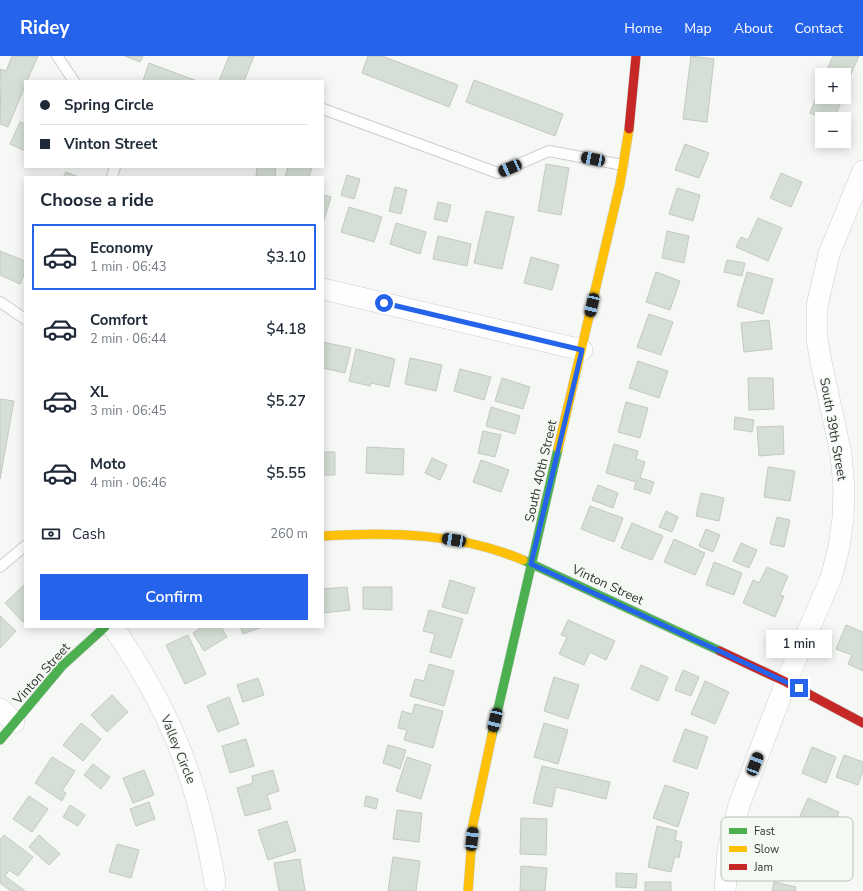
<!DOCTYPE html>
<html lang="en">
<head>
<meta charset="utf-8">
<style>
  body { margin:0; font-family:"Nunito Sans",sans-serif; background:#f6f6f7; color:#1f2937; height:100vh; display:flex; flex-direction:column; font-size:15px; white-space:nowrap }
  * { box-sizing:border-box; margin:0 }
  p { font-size:13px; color:#747a83 }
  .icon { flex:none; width:22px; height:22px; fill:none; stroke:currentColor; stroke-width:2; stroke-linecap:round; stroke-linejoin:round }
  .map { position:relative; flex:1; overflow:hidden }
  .panel { position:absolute; left:24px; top:120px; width:300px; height:452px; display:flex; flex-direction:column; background:#fff; border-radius:0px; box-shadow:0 2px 10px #0003 }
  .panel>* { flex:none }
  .top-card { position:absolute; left:24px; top:24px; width:300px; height:88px; border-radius:0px; box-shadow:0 2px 10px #0003; display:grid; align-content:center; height:88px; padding:0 16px; background:#fff }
  .tools { position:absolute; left:815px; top:12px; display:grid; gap:8px }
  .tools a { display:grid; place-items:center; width:36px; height:36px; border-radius:0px; background:#fff; box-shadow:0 2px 10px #0003; font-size:20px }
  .end { position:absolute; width:18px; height:18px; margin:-9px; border:5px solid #2563eb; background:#fff; box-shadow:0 0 0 2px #fff }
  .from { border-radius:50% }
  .bubble { position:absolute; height:28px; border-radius:0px; background:#fff; box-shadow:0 2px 10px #0003; font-size:13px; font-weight:600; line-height:28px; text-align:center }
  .car { position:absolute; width:12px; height:24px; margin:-12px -6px; border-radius:5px; box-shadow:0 0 3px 1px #0007; background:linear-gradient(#222 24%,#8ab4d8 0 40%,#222 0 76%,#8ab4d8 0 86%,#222 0) }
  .top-card b { display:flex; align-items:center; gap:14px; height:38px; font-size:15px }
  .top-card b+b { border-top:1px solid #e0e1e3 }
  .top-card i { width:10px; height:10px; background:#1f2937 }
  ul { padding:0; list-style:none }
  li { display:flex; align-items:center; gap:12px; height:66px; margin:0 8px 6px; padding:0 8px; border:2px solid transparent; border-radius:0px }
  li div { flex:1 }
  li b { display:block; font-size:15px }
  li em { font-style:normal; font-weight:600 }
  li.on { border-color:#2563eb }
  li>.icon { width:36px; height:36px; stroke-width:1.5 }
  h2 { padding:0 16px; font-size:18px; line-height:48px }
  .pay { display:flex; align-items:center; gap:10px; height:44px; padding:0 16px; font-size:15px }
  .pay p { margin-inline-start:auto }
  .action { display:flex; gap:8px; margin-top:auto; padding:8px 16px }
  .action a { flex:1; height:46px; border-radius:0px; background:#2563eb; color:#fff; font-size:16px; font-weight:600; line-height:46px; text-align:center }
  header { display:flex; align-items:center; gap:24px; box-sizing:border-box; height:56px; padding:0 20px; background:#2563eb; color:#fff }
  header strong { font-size:19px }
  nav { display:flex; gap:22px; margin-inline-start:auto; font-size:14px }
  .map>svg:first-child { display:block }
</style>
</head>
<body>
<header>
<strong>Ridey</strong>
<nav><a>Home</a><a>Map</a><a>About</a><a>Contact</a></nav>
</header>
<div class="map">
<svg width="863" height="835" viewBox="0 0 863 835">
  <rect width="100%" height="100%" fill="#f5f8f5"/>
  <path fill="#d5dfd5" stroke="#c5c7c5" d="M 12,0 L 38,0 L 27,25 L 25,25 L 25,30 L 8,71 L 0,68 L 1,24 L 0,13 L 6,15 Z
    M 125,0 L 143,0 L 140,6 Z
    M 229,0 L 254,0 L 244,25 L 219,25 Z
    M 368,0 L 382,0 L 458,29 L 449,51 L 362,17 Z
    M 691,0 L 714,3 L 707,66 L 683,63 Z
    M 833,0 L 859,0 L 846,29 L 844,28 L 844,19 L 825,19 Z
    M 149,7 L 197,25 L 143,25 Z
    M 474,24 L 563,58 L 555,80 L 466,46 Z
    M 821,29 L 822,41 L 843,41 L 834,63 L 824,63 L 810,57 Z
    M 20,66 L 25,68 L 25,95 L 10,88 Z
    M 685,88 L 709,97 L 699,122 L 675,114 Z
    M 546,108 L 569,112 L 561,159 L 538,155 Z
    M 257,111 L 276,111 L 275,121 L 256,120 Z
    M 288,111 L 312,111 L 309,121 L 285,121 Z
    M 66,116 L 79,121 L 63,121 Z
    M 781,117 L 802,126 L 791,151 L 770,142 Z
    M 347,119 L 360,123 L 354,143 L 341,139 Z
    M 395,131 L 407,134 L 401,158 L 389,155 Z
    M 677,132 L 700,139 L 693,165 L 669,158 Z
    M 323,139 L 331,141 L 324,164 L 323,164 Z
    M 438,146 L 451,149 L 447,166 L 434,163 Z
    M 349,151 L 382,161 L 374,186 L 341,176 Z
    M 486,155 L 514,161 L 502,213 L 474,207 Z
    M 758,162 L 782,172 L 768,205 L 736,191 L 741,181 L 748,184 Z
    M 396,167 L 426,176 L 420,198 L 390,188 Z
    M 667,175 L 689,180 L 684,207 L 662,202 Z
    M 438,180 L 471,188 L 467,210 L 433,203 Z
    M 0,195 L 25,205 L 25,216 L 20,228 L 0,219 Z
    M 531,201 L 559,209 L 552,234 L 524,227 Z
    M 727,204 L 745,207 L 742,220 L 724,216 Z
    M 656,216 L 680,225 L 670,254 L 646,246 Z
    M 747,216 L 773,223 L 763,258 L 737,250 Z
    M 649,258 L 673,266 L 661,299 L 637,291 Z
    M 769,264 L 772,293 L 744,296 L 741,267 Z
    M 323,286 L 351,292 L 345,317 L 323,312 Z
    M 356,293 L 395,303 L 389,331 L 371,327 L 370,330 L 349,325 Z
    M 410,302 L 442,309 L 436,335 L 405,328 Z
    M 638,305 L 668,315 L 659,342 L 629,332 Z
    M 460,313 L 491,321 L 484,344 L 454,335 Z
    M 502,322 L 530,331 L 523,353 L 495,345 Z
    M 748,322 L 773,322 L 774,353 L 749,354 Z
    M 0,343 L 14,345 L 0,423 Z
    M 626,346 L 648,352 L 640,382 L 618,376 Z
    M 491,351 L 520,360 L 515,378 L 486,370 Z
    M 735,361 L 754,364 L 752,376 L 734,373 Z
    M 783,370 L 784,398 L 759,400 L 757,371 Z
    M 483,375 L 501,379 L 495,401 L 478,397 Z
    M 614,388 L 638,395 L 636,403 L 645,406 L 640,422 L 654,426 L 650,438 L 634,433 L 636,426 L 606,417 Z
    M 367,391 L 404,393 L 403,419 L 366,417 Z
    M 323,396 L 335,396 L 335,419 L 323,419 Z
    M 432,402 L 447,409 L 440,424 L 425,417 Z
    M 481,404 L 509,414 L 501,436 L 473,426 Z
    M 768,411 L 795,415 L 790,445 L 764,441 Z
    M 598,429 L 618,437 L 613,452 L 592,444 Z
    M 701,437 L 724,442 L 719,465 L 696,460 Z
    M 590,450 L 623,462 L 614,486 L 581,473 Z
    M 666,455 L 678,461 L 672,476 L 659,471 Z
    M 777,461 L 790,464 L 784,491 L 770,488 Z
    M 632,467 L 663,480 L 652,504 L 621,492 Z
    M 706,473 L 720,479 L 713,496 L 699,490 Z
    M 674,483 L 705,497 L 695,519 L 664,506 Z
    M 741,487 L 757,494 L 749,512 L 733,505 Z
    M 714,506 L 742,517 L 734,539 L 706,529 Z
    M 767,511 L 788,520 L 780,539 L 784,540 L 775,561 L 743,547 L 753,524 L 759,527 Z
    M 450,524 L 475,532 L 467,558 L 442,551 Z
    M 25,528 L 25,564 L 23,566 L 5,547 Z
    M 347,531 L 350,554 L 323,557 L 323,533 Z
    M 363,531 L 392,531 L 392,554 L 363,553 Z
    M 429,554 L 463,563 L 451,602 L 430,596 L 435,578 L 423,575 Z
    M 0,560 L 16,575 L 0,592 Z
    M 568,564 L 615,585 L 606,604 L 590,596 L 584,609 L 559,598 L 567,581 L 561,579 Z
    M 846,569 L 863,576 L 863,615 L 848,608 L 852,599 L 836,593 Z
    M 202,571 L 221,571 L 227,581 L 204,595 L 193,577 Z
    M 240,571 L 262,571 L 243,578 Z
    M 188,579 L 206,618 L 185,628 L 166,589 Z
    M 429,608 L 454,615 L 444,650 L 410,640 L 415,623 L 424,625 Z
    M 641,609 L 668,621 L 658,645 L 631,633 Z
    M 683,614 L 699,621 L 691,640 L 675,634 Z
    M 554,621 L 579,629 L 568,663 L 544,655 Z
    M 258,622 L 264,639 L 243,646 L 237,629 Z
    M 705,625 L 729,636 L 715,668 L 691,658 Z
    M 112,639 L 128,656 L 107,676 L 91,659 Z
    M 229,641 L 239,668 L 218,676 L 207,650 Z
    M 415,648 L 443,655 L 433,692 L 404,684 L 407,674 L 398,672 L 402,655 L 412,658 Z
    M 81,667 L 101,683 L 83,705 L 63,689 Z
    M 544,667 L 568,674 L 558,708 L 534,701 Z
    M 685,673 L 708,681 L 697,713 L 673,705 Z
    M 246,683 L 254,710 L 230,717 L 222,690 Z
    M 388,689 L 406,694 L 400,713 L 383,707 Z
    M 812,691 L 836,701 L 826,727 L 802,717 Z
    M 844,699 L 863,706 L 863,715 L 858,729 L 836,721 Z
    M 52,701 L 75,715 L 62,735 L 66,737 L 62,745 L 35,727 Z
    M 407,701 L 431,709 L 421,743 L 396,735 Z
    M 93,708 L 110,721 L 101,733 L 84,719 Z
    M 542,710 L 610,726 L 606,743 L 556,731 L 552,751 L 533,747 Z
    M 144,714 L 154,739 L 133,747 L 123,722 Z
    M 273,714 L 279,735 L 267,739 L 271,753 L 245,760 L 237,732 L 253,727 L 252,720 Z
    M 665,729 L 689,737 L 678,771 L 653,762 Z
    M 29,740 L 48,753 L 32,776 L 13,763 Z
    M 366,740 L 378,743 L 376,753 L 364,750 Z
    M 808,742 L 839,756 L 827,783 L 796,769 Z
    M 149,746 L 155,763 L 136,770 L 130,753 Z
    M 70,749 L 85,759 L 78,770 L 63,761 Z
    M 397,754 L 422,757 L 419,786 L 393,783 Z
    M 521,762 L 547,763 L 546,799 L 520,798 Z
    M 287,765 L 296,795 L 268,804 L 258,774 Z
    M 657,770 L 677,775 L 675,784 L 682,786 L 679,802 L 675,800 L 671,816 L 648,811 Z
    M 4,779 L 33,801 L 18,820 L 9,814 L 5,820 L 25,835 L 11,835 L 0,827 L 0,784 Z
    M 39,779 L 60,798 L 49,809 L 29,791 Z
    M 117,788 L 139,794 L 131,822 L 109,816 Z
    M 393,801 L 420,805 L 416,835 L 388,835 Z
    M 300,803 L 305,835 L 279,835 L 274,807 Z
    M 521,810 L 547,812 L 545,835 L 520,835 Z
    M 616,817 L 637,818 L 636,832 L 616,831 Z
    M 645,826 L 671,826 L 671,835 L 645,835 Z
    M 774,826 L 796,831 L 795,835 L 772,835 Z"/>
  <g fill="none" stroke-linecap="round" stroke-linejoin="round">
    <defs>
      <path id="lane" d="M 57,0 L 74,25
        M 323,53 L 498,117 L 549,95 L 623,109
        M 112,121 L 115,111
        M 0,246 L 25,263
        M 0,511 L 25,490"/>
      <path id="street" d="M 323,233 L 582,294
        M 113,571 C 172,656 198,725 215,827
        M 0,653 L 14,666
        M 725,835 L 728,794 L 739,749 L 786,626 L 831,522 L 839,491 L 843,462 L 844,432 L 841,398 L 820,301 L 817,282 L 817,250 L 829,198 L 863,115"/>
      <path id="fast" d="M 523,504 L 720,595
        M 492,679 L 558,393
        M 0,684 L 62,610 L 105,571"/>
      <path id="slow" d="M 558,393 L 620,128 L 629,73
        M 323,480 C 390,476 460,477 523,504
        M 468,835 L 473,768 L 492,679"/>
      <path id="jam" d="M 629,73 L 636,0
        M 720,595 L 786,626 L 863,667"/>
    </defs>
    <use href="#lane" stroke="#cccecc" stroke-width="12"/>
    <use href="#street" stroke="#cccecc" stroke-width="22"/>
    <use href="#fast" stroke="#cccecc" stroke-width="10"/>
    <use href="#slow" stroke="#cccecc" stroke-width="10"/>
    <use href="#jam" stroke="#cccecc" stroke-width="10"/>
    <use href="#lane" stroke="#fefefe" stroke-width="10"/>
    <use href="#street" stroke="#fefefe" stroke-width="21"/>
    <use href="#fast" stroke="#4caf50" stroke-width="9"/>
    <use href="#slow" stroke="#ffc107" stroke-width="9"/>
    <use href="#jam" stroke="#c62828" stroke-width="9"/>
  </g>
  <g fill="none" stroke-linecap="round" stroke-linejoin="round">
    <path stroke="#2563eb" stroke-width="5" d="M 384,247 L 582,294 L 531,508 L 799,632"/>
  </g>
  <g text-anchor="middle" stroke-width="3" stroke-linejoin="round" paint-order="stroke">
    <g font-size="13" fill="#323432" stroke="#f4f9f4">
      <text transform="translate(834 373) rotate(80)" y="5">South 39th Street</text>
      <text transform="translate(540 415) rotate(-77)" y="5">South 40th Street</text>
      <text transform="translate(608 528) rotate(25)" y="5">Vinton Street</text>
      <text transform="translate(41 617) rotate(-48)" y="5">Vinton Street</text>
      <text transform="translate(179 693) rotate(68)" y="5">Valley Circle</text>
    </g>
  </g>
  <rect x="721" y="761" width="132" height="64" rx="6" fill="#f4f9f4" stroke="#babeba" stroke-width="1"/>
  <rect x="729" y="772" width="18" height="6" fill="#4caf50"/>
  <rect x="729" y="790" width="18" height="6" fill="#ffc107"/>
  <rect x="729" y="808" width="18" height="6" fill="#c62828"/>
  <g font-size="11" fill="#323432">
    <text x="754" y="779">Fast</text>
    <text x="754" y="797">Slow</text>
    <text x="754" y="815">Jam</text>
  </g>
</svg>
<div class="tools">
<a>+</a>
<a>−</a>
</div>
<i class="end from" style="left:384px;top:247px"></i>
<i class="end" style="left:799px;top:632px"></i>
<div class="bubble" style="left:766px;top:574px;width:66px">1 min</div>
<i class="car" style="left:593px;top:103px;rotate:281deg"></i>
<i class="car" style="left:510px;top:112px;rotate:246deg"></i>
<i class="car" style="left:592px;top:249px;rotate:193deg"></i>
<i class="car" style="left:454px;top:484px;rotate:279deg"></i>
<i class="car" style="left:495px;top:664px;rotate:193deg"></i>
<i class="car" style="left:755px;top:708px;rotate:21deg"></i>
<i class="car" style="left:472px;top:783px;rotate:6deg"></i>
<div class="top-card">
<b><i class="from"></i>Spring Circle</b>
<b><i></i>Vinton Street</b>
</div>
<section class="panel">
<h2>Choose a ride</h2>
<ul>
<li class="on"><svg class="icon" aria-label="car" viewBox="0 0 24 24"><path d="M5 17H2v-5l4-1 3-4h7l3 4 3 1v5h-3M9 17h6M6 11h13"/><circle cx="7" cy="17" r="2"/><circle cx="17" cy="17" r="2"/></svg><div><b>Economy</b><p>1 min · 06:43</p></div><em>$3.10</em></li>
<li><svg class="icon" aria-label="car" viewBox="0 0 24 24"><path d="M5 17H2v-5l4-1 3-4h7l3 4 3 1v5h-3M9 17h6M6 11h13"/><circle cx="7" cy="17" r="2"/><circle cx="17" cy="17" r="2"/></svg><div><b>Comfort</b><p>2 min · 06:44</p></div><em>$4.18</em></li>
<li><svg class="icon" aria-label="car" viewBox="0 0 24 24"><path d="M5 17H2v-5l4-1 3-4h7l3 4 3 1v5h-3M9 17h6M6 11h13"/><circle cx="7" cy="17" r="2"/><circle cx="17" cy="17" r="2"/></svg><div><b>XL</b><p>3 min · 06:45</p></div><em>$5.27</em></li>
<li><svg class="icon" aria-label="car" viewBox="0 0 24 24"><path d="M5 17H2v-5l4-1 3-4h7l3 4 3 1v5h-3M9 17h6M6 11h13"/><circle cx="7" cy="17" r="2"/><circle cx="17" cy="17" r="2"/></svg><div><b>Moto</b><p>4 min · 06:46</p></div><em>$5.55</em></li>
</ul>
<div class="pay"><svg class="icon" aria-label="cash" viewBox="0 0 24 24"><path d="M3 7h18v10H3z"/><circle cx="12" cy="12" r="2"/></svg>Cash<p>260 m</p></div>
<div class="action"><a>Confirm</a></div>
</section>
</div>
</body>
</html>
